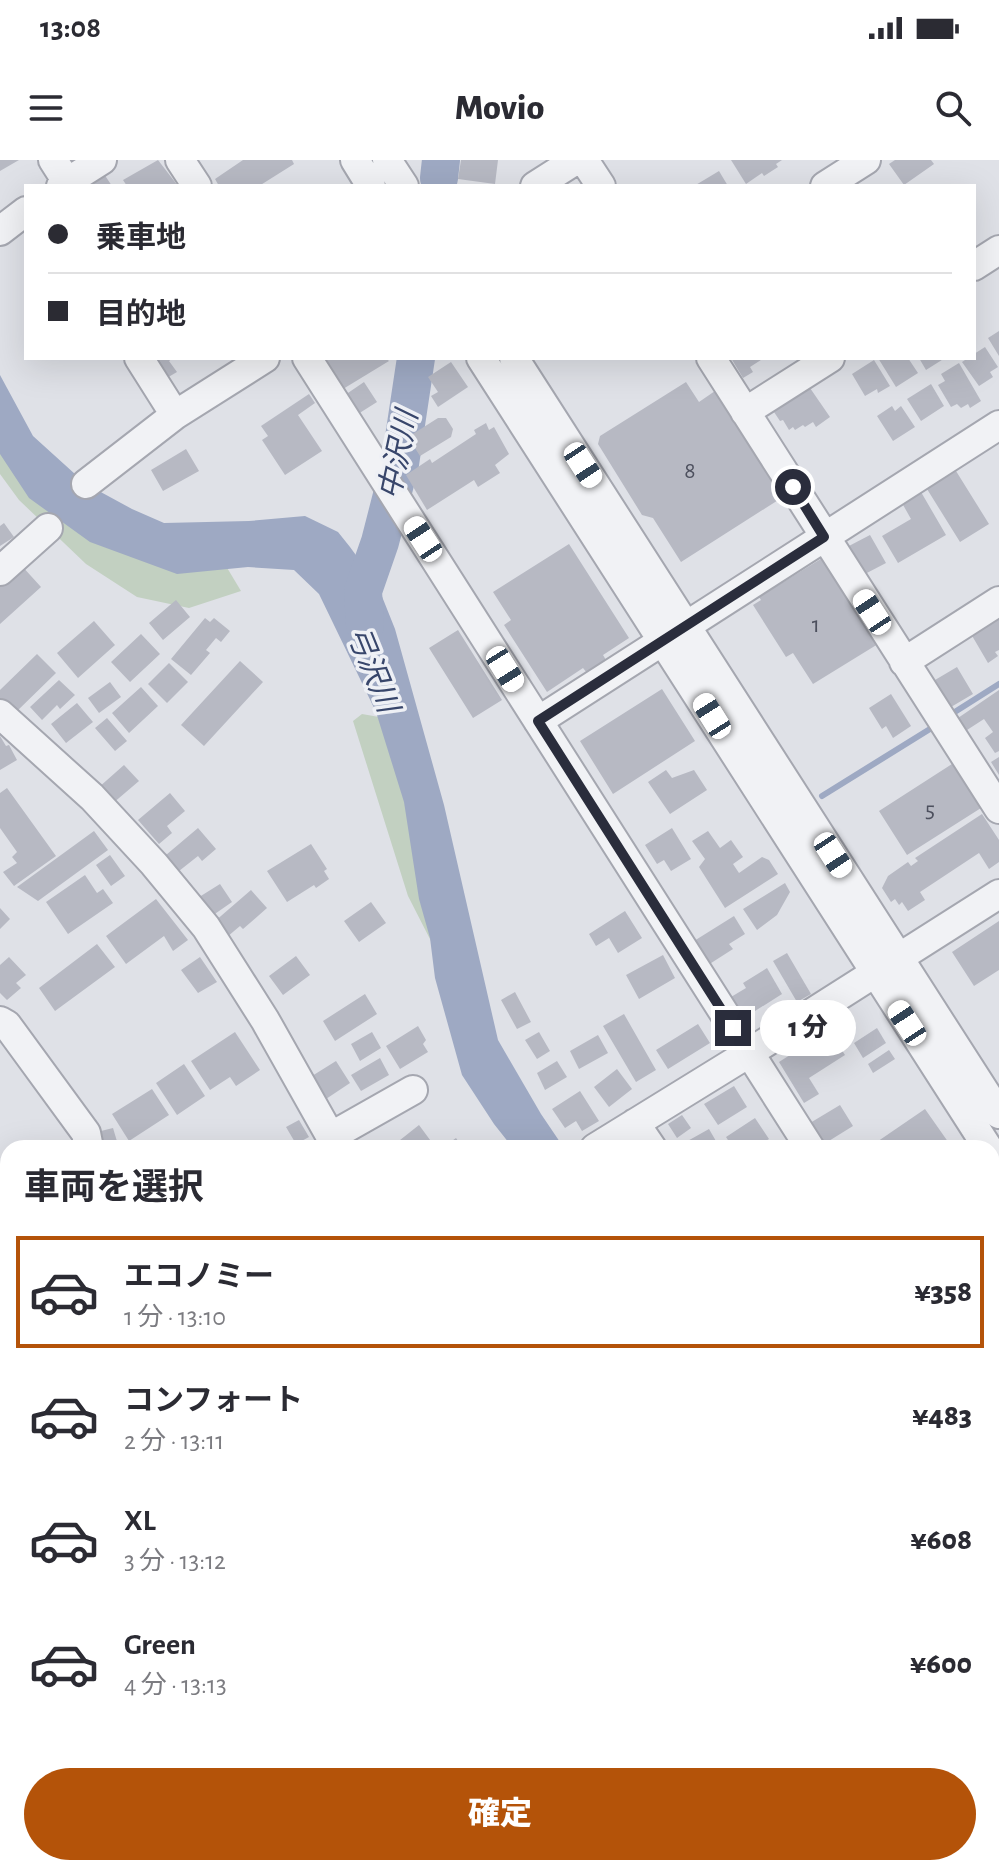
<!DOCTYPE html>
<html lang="ja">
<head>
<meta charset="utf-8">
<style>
  body { margin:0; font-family:"Alegreya Sans","Noto Sans JP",sans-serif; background:#f7f7f7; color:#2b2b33; height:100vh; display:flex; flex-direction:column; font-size:30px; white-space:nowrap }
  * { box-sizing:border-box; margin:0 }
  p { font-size:26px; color:#7c7c81 }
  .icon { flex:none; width:44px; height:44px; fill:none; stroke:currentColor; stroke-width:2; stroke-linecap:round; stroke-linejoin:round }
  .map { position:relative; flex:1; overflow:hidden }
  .panel { position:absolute; left:0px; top:980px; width:1000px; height:736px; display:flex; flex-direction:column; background:#fff; border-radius:24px 24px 0 0; box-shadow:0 8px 32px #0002 }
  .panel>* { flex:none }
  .top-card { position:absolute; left:24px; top:24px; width:952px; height:176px; border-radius:0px; box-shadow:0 8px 32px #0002; display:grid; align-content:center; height:176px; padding:0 24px; background:#fff }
  .end { position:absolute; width:36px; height:36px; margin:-18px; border:10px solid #2a2d3c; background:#fff; box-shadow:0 0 0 4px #fff }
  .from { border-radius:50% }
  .bubble { position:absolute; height:56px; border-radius:28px; background:#fff; box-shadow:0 8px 32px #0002; font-size:26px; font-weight:800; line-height:56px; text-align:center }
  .car { position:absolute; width:24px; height:48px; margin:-24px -12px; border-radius:10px; box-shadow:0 0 6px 2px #0007; background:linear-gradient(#fff 24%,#345 0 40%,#fff 0 76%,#345 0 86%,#fff 0) }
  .top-card b { display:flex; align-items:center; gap:28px; height:76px; font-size:30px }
  .top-card b+b { border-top:2px solid #e1e1e2 }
  .top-card i { width:20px; height:20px; background:#2b2b33 }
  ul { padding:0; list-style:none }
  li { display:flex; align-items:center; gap:24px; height:112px; margin:0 16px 12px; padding:0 8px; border:4px solid transparent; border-radius:0px }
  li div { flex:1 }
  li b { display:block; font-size:30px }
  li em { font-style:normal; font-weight:800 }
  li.current { border-color:#b45309 }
  li>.icon { width:72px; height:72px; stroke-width:1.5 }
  h2 { padding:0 24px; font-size:36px; line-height:96px }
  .cta { display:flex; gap:16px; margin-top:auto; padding:16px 24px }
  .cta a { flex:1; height:92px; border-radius:48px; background:#b45309; color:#fff; font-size:32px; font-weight:800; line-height:92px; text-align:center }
  .status { display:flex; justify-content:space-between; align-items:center; height:56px; padding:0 40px; background:#fff; direction:ltr }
  .status svg { height:22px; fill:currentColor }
  header { display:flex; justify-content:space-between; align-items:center; height:104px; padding:0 24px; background:#fff; font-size:36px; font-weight:800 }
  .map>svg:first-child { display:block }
</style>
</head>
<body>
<div class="status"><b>13:08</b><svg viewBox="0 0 49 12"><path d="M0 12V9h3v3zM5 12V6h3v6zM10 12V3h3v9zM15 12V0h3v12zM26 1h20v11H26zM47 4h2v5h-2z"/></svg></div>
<header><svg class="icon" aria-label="menu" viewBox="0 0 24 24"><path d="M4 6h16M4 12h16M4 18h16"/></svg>Movio<svg class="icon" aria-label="search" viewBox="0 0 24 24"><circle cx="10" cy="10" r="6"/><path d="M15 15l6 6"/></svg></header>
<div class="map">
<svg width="999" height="1716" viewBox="0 0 999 1716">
  <rect width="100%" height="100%" fill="#dfe1e7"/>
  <path fill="#c2d0c1" d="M 0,262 L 32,313 L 226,406 L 241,431 L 189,448 L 137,437 L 86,404 L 19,340 L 0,314 Z
    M 362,554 L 379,557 L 402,587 L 432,783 L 408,736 L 353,561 Z"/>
  <path fill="#9ea9c3" d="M 431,0 L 455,0 L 452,19 L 431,11 Z
    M 0,215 L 33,276 L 86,324 L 132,349 L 164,363 L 249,361 L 305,356 L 338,372 L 350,387 L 377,424 L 395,469 L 444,645 L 498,880 L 541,954 L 564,988 L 513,988 L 494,964 L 462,915 L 435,818 L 430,778 L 419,739 L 404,642 L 376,552 L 319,434 L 294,410 L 248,407 L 177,414 L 90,382 L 29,338 L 0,294 Z
    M 992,1646 L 999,1658 L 999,1716 L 974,1716 L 970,1708 L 992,1708 Z"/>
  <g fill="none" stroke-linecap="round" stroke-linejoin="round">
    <path stroke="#9ea9c3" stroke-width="6" d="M 950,555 L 999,524
      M 822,636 L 938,564"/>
    <path stroke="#9ea9c3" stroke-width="38" d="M 439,18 L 441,0
      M 365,465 L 363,431 L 380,382 L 400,304 L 416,198"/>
  </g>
  <path fill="#b7b9c3" d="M 0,0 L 19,0 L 0,11 Z
    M 158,0 L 178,26 L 127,26 L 123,20 Z
    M 243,0 L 292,0 L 294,4 L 259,26 L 219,26 L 215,19 Z
    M 461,0 L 498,0 L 495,24 L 458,19 Z
    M 731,0 L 782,0 L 776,4 L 778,7 L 764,16 L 762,13 L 746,24 Z
    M 895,0 L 931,0 L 934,4 L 904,25 L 889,4 Z
    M 719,11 L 728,26 L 694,26 Z
    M 104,14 L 112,26 L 86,26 Z
    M 999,171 L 999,196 L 988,178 Z
    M 985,187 L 998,207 L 990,212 L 993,217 L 979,226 L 962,202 L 968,198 L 974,198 L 974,194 Z
    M 151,198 L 173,198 L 169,201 L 177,212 L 165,219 Z
    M 324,198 L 386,198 L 389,201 L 343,229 Z
    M 731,198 L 764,198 L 750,207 L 753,212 L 743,218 Z
    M 878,198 L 908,198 L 918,213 L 896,227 Z
    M 919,198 L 945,198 L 926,210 Z
    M 874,200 L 890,226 L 878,233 L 877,229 L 865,236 L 852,214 Z
    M 451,202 L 468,227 L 438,247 L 431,236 L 438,232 L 428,217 Z
    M 959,203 L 981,241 L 970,248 L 968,244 L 961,248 L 957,244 L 951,247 L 938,225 L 945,221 L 941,214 Z
    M 364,222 L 377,242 L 358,254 L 345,235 Z
    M 686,222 L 699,242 L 715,231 L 783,337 L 681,402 L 653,358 L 642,355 L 598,284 L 600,276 Z
    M 931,224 L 944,246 L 921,261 L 907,239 Z
    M 810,228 L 830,257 L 816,267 L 813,262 L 805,267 L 803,265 L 795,270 L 793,267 L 789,270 L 783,260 L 780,261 L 774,252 Z
    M 309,234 L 315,243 L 298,255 L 322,291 L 285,315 L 262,280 L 268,276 L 261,266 Z
    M 892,246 L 895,251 L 901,246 L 915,267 L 893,281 L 877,256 Z
    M 438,258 L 446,258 L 453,269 L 451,277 L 420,296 L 408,277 Z
    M 486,263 L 489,270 L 494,267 L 509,294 L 495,305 L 500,313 L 478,327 L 474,320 L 427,350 L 406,315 L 430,299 L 432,303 L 476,274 L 474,270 Z
    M 186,289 L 199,311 L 163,331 L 151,310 Z
    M 956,311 L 989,364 L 960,382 L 927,329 Z
    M 921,332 L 946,375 L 898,403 L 882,376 L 911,359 L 902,343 Z
    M 4,363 L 14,377 L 0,386 L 0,366 Z
    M 870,375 L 886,403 L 863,415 L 847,387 Z
    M 569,384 L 629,478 L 603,495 L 606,500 L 587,513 L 583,508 L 547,532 L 504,465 L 511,460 L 493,432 Z
    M 824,397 L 878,484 L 813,524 L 793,493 L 786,497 L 753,445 L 761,440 L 759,437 Z
    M 21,405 L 41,427 L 0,464 L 0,424 Z
    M 176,440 L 190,457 L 163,480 L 149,463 Z
    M 999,457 L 999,490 L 995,492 L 998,496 L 988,503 L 971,474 Z
    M 205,458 L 210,462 L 214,458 L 230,471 L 221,482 L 216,478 L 206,490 L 210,493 L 191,515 L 171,499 Z
    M 94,461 L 115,485 L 78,518 L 57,493 Z
    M 458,470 L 502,540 L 473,558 L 429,488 Z
    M 141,474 L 160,494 L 130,522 L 111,502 Z
    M 37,494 L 56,513 L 13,555 L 0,542 L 0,530 Z
    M 240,501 L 263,522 L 204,586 L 181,565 Z
    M 169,503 L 188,522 L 167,543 L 148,524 Z
    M 957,507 L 973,534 L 951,547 L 935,520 Z
    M 59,520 L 75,535 L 60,549 L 57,545 L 42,560 L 30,547 Z
    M 110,522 L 121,537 L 99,553 L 88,538 Z
    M 141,527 L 158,546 L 129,573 L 112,553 Z
    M 662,529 L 695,581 L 613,634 L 580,581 Z
    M 999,530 L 999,591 L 995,593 L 985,578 L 993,572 L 984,559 L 967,570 L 958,558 Z
    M 891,534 L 911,566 L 893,578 L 886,566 L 882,569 L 869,548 Z
    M 77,543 L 93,562 L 66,583 L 51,564 Z
    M 107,558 L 127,581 L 115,591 L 95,568 Z
    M 0,576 L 6,586 L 9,585 L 17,600 L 0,610 Z
    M 999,597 L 999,615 L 991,602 Z
    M 952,604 L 981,648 L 907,695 L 879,651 Z
    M 124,605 L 139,621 L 112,644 L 98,628 Z
    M 666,610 L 672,618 L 694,610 L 707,630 L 670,654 L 648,622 Z
    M 7,628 L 56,696 L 14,726 L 3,712 L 17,703 L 12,697 L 17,692 L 0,668 L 0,633 Z
    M 170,633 L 185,651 L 167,666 L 172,673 L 159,684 L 138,660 Z
    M 982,654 L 999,680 L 999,702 L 989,709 L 979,693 L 920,732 L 925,740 L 908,751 L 902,742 L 899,745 L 895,739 L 891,742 L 882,728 L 888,716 L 908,702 L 911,706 L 918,701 L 915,698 Z
    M 198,668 L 216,689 L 202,701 L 198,696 L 179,711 L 166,695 Z
    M 672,668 L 691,699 L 671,711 L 664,700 L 657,704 L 645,685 Z
    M 94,671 L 108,690 L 38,741 L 17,727 Z
    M 708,671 L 720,688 L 731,680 L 743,697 L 733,704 L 739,713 L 762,697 L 769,700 L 778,714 L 725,748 L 699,707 L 705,699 L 692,681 Z
    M 311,684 L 327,709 L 324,711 L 329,719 L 316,728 L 314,725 L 287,742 L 267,711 Z
    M 110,695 L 125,716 L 111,726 L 96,705 Z
    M 85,715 L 97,733 L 103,729 L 113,743 L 68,774 L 46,742 Z
    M 785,723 L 790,732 L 777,755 L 757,770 L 743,749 Z
    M 220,724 L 232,742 L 209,758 L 196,739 Z
    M 251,730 L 267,748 L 243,769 L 240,766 L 227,777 L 214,762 Z
    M 156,739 L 188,780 L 173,791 L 164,776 L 126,804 L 106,776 Z
    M 371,742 L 386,763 L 359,782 L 344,761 Z
    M 0,748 L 10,759 L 0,769 Z
    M 625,751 L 642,778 L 618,793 L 609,778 L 596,786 L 589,774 Z
    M 734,756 L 745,774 L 729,784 L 733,789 L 708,805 L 694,781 Z
    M 999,761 L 999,810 L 974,826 L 952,792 Z
    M 97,784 L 115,807 L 55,851 L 39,828 Z
    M 787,793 L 811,834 L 797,842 L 773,801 Z
    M 663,795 L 675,818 L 639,839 L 626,815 Z
    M 296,796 L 310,815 L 283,835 L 269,816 Z
    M 9,797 L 26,815 L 16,823 L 21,828 L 7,840 L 0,833 L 0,805 Z
    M 200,797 L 217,822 L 198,833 L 181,810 Z
    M 767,808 L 782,834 L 744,858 L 731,837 L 746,828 L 743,823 Z
    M 515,832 L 531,862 L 517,869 L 501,840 Z
    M 365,834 L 377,854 L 335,881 L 323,861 Z
    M 624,854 L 656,910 L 636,922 L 603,866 Z
    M 698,864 L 710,883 L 668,909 L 656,890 Z
    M 418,866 L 426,880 L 423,884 L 428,892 L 400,909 L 386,886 Z
    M 877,868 L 886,883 L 863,898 L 854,883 Z
    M 829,870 L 845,895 L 809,918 L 819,934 L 804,943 L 779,902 Z
    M 235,872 L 260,910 L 236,926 L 230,917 L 210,930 L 191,901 Z
    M 372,872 L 381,888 L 360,901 L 351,884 Z
    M 539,872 L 550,891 L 537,899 L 525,880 Z
    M 598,875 L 608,893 L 579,909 L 570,891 Z
    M 889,890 L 895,899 L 873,913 L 868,904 Z
    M 380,898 L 389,915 L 361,931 L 351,915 Z
    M 336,901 L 350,923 L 326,939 L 312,916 Z
    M 557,901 L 567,917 L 545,930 L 537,913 Z
    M 184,904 L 205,936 L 177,955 L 156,923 Z
    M 617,909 L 632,929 L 609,947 L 594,927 Z
    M 734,926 L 747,947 L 718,965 L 704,944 Z
    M 152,929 L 169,955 L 129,981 L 112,954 Z
    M 580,931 L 599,961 L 582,971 L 576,961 L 565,968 L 552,949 Z
    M 840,945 L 853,966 L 824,984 L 810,963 Z
    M 925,949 L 951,986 L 949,988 L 868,988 Z
    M 682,955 L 691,968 L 677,978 L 668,964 Z
    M 755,958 L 769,979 L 755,988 L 733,988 L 726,977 Z
    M 299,960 L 309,977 L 296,984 L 286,967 Z
    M 419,965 L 436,988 L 390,988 Z
    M 113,968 L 119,988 L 98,988 L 93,973 Z
    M 709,969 L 720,988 L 675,988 Z
    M 456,978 L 463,988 L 442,988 Z
    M 8,1026 L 8,1314 L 0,1319 L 0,1030 Z
    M 992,1051 L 999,1062 L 999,1134 L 992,1138 Z
    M 999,1330 L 999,1363 L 998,1363 L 996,1356 L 992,1358 L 992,1334 Z
    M 999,1381 L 999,1420 L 992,1408 L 992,1385 Z
    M 8,1568 L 8,1595 L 0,1592 Z
    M 0,1633 L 8,1642 L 8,1651 L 0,1658 Z
    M 211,1708 L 243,1708 L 231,1716 L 216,1716 Z
    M 463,1708 L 495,1708 L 500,1716 L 468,1716 Z
    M 512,1708 L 555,1708 L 559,1713 L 554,1716 L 516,1716 L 511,1709 Z
    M 562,1708 L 578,1708 L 580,1710 L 572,1716 L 568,1716 Z
    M 600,1708 L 608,1708 L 615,1716 L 589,1716 Z
    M 641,1708 L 648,1708 L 653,1716 L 630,1716 Z
    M 699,1708 L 727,1708 L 717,1716 L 706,1716 Z
    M 858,1708 L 866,1708 L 870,1716 L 843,1716 Z"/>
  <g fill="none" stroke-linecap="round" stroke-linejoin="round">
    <defs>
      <path id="minor" d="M 53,0 L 67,22
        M 180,0 L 197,26
        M 355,0 L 371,26
        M 387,0 L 404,26
        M 584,0 L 601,26
        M 61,26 L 102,0
        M 535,26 L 576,0
        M 825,26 L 866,0
        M 0,71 L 26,51
        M 974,106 L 999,90
        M 139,198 L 175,255
        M 307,198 L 810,988
        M 481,198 L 988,988
        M 514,198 L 999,954
        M 711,198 L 999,649
        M 745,252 L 830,198
        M 86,324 L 175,255 L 265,198
        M 0,411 L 48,368
        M 904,502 L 999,441
        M 0,554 L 92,637 L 154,704 L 206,767 L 265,860 L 337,988
        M 538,561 L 999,265
        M 0,861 L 7,865 L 86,973 L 89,988
        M 635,963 L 652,988
        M 330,977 L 413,930
        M 595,988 L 749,893 L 999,734
        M 992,1222 L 999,1218
        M 992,1271 L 999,1282
        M 992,1516 L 999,1527
        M 307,1708 L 308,1716
        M 683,1708 L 690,1716"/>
      <path id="major" d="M 0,1550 L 8,1551
        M 992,1599 L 999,1598"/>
    </defs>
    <use href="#minor" stroke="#a5a7b0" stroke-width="32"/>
    <use href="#major" stroke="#a0a3b1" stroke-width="40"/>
    <use href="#minor" stroke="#f1f2f5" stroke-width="28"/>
    <use href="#major" stroke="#fff" stroke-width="36"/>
  </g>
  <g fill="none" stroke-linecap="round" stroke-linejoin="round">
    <path stroke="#2a2d3c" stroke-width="10" d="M 733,868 L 538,561 L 824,377 L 793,327"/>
  </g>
  <g text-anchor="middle" stroke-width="7" stroke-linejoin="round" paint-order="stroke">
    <g font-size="24" fill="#4d505e">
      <text x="690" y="318">8</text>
      <text x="816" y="472">1</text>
      <text x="930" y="657">5</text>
    </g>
    <g font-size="30" font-style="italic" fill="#38466b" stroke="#eef0f5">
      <text transform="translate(398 295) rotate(-78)" y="10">中沢川</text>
      <text transform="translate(373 509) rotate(68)" y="10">弓沢川</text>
    </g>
  </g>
</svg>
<i class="end from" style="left:793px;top:327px"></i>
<i class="end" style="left:733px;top:868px"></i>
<div class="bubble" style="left:760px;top:840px;width:96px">1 分</div>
<i class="car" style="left:583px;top:305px;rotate:147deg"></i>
<i class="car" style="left:423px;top:379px;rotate:327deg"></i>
<i class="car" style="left:872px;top:452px;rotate:327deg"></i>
<i class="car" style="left:505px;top:509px;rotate:148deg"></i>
<i class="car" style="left:712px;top:556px;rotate:328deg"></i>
<i class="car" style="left:833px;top:695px;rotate:147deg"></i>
<i class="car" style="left:907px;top:863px;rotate:327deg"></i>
<div class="top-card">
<b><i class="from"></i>乗車地</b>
<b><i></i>目的地</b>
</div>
<section class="panel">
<h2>車両を選択</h2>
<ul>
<li class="current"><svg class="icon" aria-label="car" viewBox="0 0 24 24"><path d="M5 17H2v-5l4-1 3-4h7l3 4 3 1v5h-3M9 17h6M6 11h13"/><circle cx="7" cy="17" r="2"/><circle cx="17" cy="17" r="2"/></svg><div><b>エコノミー</b><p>1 分 · 13:10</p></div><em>¥358</em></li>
<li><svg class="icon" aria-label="car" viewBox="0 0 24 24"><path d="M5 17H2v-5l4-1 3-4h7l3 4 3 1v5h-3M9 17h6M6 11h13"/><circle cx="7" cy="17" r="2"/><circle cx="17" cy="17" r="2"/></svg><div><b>コンフォート</b><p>2 分 · 13:11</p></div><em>¥483</em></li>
<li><svg class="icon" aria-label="car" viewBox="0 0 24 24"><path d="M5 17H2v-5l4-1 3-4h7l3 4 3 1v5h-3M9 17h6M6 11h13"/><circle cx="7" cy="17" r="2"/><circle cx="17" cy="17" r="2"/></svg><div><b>XL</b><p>3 分 · 13:12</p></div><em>¥608</em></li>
<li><svg class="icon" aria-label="car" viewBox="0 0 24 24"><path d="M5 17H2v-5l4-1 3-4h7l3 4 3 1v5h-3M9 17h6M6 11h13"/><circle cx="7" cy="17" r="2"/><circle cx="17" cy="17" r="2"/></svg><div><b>Green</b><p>4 分 · 13:13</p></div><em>¥600</em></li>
</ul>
<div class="cta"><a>確定</a></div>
</section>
</div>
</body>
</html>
